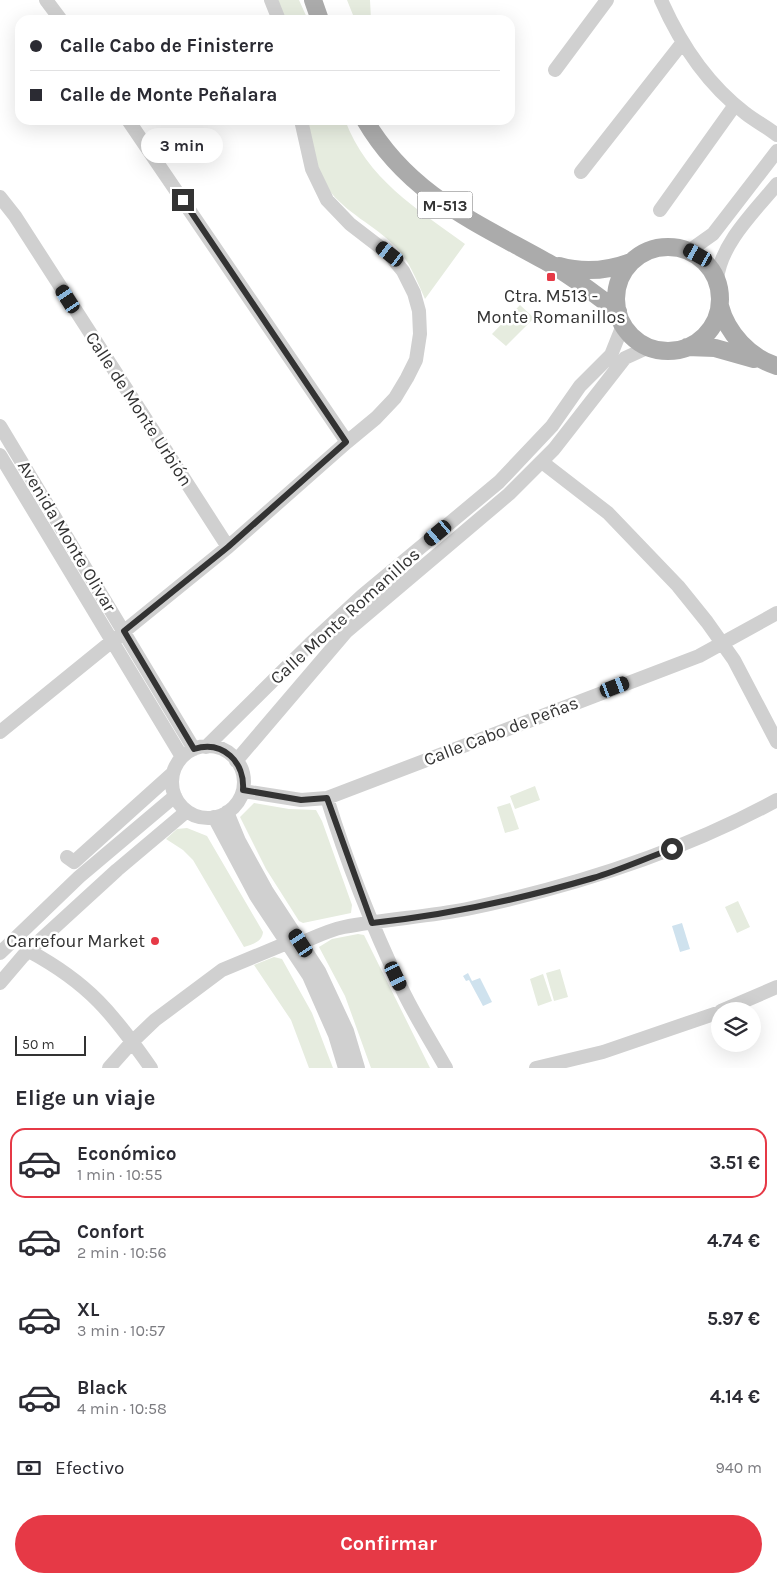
<!DOCTYPE html>
<html lang="es">
<head>
<meta charset="utf-8">
<style>
  body { margin:0; font-family:Karla,sans-serif; background:#f7f7f7; color:#2b2b33; height:100vh; display:flex; flex-direction:column; font-size:19px; white-space:nowrap }
  * { box-sizing:border-box; margin:0 }
  p { font-size:16px; color:#7c7c81 }
  .icon { flex:none; width:28px; height:28px; fill:none; stroke:currentColor; stroke-width:2; stroke-linecap:round; stroke-linejoin:round }
  .map { position:relative; height:1068px; overflow:hidden }
  .side { display:flex; flex-direction:column; background:#fff; flex:1 }
  .side>* { flex:none }
  .banner { position:absolute; left:15px; top:15px; width:500px; height:110px; border-radius:15px; box-shadow:0 5px 20px #0002; display:grid; align-content:center; height:110px; padding:0 15px; background:#fff }
  .buttons { position:absolute; left:711px; top:1002px; display:grid; gap:10px }
  .buttons a { display:grid; place-items:center; width:50px; height:50px; border-radius:50%; background:#fff; box-shadow:0 5px 20px #0002; font-size:25px }
  .scale { position:absolute; left:15px; bottom:12px; width:71px; box-sizing:border-box; padding-left:5px; border:2px solid #333; border-top:0; font-size:14px; line-height:18px; white-space:nowrap; color:#333; -webkit-text-stroke:4px #fff; paint-order:stroke }
  .end { position:absolute; width:22px; height:22px; margin:-11px; border:6px solid #333; background:#fff; box-shadow:0 0 0 2px #fff }
  .from { border-radius:50% }
  .bubble { position:absolute; height:35px; border-radius:18px; background:#fff; box-shadow:0 5px 20px #0002; font-size:16px; font-weight:700; line-height:35px; text-align:center }
  .car { position:absolute; width:15px; height:30px; margin:-15px -8px; border-radius:6px; box-shadow:0 0 4px 1px #0007; background:linear-gradient(#222 24%,#8ab4d8 0 40%,#222 0 76%,#8ab4d8 0 86%,#222 0) }
  .banner b { display:flex; align-items:center; gap:18px; height:48px; font-size:19px }
  .banner b+b { border-top:1px solid #e1e1e2 }
  .banner i { width:12px; height:12px; background:#2b2b33 }
  ul { padding:0; list-style:none }
  li { display:flex; align-items:center; gap:15px; height:70px; margin:0 10px 8px; padding:0 5px; border:2px solid transparent; border-radius:15px }
  li div { flex:1 }
  li b { display:block; font-size:19px }
  li em { font-style:normal; font-weight:700 }
  li.current { border-color:#e63946 }
  li>.icon { width:45px; height:45px; stroke-width:1.5 }
  h2 { padding:0 15px; font-size:22px; line-height:60px }
  .pay { display:flex; align-items:center; gap:12px; height:55px; padding:0 15px; font-size:19px }
  .pay p { margin-inline-start:auto }
  .cta { display:flex; gap:10px; margin-top:auto; padding:10px 15px }
  .cta a { flex:1; height:58px; border-radius:30px; background:#e63946; color:#fff; font-size:20px; font-weight:700; line-height:58px; text-align:center }
  .map>svg:first-child { display:block }
</style>
</head>
<body>
<div class="map">
<svg width="777" height="1068" viewBox="0 0 777 1068">
  <rect width="100%" height="100%" fill="#fff"/>
  <path fill="#e6ecdf" d="M 278,0 L 299,0 L 308,20 L 285,20 Z
    M 347,0 L 370,0 L 371,20 L 355,20 Z
    M 306,120 L 345,120 C 367,179 416,208 465,244 L 425,299 C 417,281 409,260 395,246 C 374,225 346,213 328,189 C 313,169 311,143 306,120 Z
    M 520,305 L 534,318 L 506,346 L 492,334 Z
    M 535,786 L 540,800 L 515,809 L 510,796 Z
    M 254,803 L 289,809 L 316,810 L 322,821 L 352,905 L 351,913 L 303,923 L 299,921 L 266,869 L 240,817 Z
    M 510,803 L 519,829 L 505,833 L 497,807 Z
    M 187,828 L 207,836 L 263,932 C 262,942 253,944 244,947 L 193,860 L 183,850 L 166,839 L 177,829 Z
    M 738,901 L 750,927 L 737,933 L 725,907 Z
    M 358,934 L 364,935 L 430,1068 L 371,1068 L 345,996 L 319,947 L 332,939 Z
    M 274,957 L 282,959 L 312,1013 L 333,1068 L 309,1068 L 291,1020 L 254,965 Z
    M 560,969 L 568,997 L 554,1001 L 546,973 Z
    M 543,974 L 552,1001 L 538,1006 L 530,979 Z"/>
  <path fill="#cfe2ee" d="M 682,923 L 690,949 L 680,952 L 672,926 Z
    M 468,973 L 472,981 L 480,978 L 492,1002 L 483,1006 L 469,980 L 466,981 L 463,976 Z"/>
  <g fill="none" stroke-linecap="round" stroke-linejoin="round">
    <path stroke="#d0d0d0" stroke-width="14" d="M 46,0 L 61,20
      M 271,0 L 279,20
      M 661,0 C 680,43 707,84 745,113 C 755,121 767,127 777,135
      M 555,70 L 607,0
      M 128,120 L 347,442
      M 581,172 L 683,42
      M 0,197 L 15,216 L 228,547
      M 660,210 L 735,105
      M 689,251 L 713,234 L 777,151
      M 717,279 C 721,243 755,211 777,184
      M 0,426 L 194,749
      M 0,455 L 182,757
      M 542,462 L 608,513 L 678,586 L 707,622 L 734,660 L 777,742
      M 0,732 L 228,547 L 347,442 L 376,418 L 395,398 L 407,378 L 416,360 L 420,334 L 419,311 L 414,293 L 403,271 L 389,254 L 350,224 L 327,200 L 312,169 L 301,120
      M172 782a36 36 0 1 1 72 0a36 36 0 1 1-72 0Z
      M 206,747 L 310,644 L 362,596 L 499,482 L 552,426 L 580,386 L 611,355 L 623,325
      M 236,761 L 346,632 L 509,494 L 554,449 L 625,358 L 649,347
      M 243,791 L 301,800 L 327,798 L 699,656 L 777,613
      M 327,798 C 347,863 372,926 401,987 C 414,1015 431,1041 446,1068
      M 227,812 L 239,841 L 266,890 L 319,971 L 347,1031 L 358,1068
      M 214,817 L 256,896 L 309,976 L 335,1035 L 345,1068
      M 67,857 L 74,862 L 173,773
      M 301,943 C 315,937 329,930 344,927 C 384,919 426,917 467,909 C 575,886 680,853 777,800
      M 29,951 C 90,984 112,1013 151,1068
      M 0,953 L 79,877 L 175,796
      M 0,983 L 23,956 L 117,870 L 187,811
      M 721,1011 L 777,987
      M 109,1068 L 132,1042 L 155,1020 L 222,970 L 287,943
      M 536,1068 L 603,1052 L 720,1012"/>
    <path stroke="#ababab" stroke-width="18" d="M 313,0 L 320,20
      M 365,120 C 408,194 475,222 545,261 C 571,275 594,294 618,311
      M616 299a52 52 0 1 1 104 0a52 52 0 1 1-104 0Z
      M 559,266 C 584,273 607,271 631,262
      M 720,306 C 727,333 750,358 777,366
      M 687,347 L 715,348 L 754,359"/>
  </g>
  <g fill="none" stroke-linecap="round" stroke-linejoin="round">
    <path stroke="#333" stroke-width="6" d="M 183,200 L 346,442 L 228,547 L 124,631 L 194,749 C 223,740 245,762 243,790 L 301,800 L 327,798 L 372,923 C 447,915 521,899 593,878 C 620,870 646,858 672,849"/>
  </g>
  <g fill="#e63946" stroke="#fff" stroke-width="2">
    <rect x="546" y="272" width="10" height="10" rx="2.5"/>
    <circle cx="155" cy="941" r="5"/>
  </g>
  <g text-anchor="middle" stroke-width="5" stroke-linejoin="round" paint-order="stroke">
    <rect fill="#fff" stroke="#707070" stroke-width="1" x="417.5" y="191.5" width="55" height="27" rx="4"/>
    <g font-size="16" font-weight="bold" fill="#333">
      <text x="445" y="211">M-513</text>
    </g>
    <g font-size="18" fill="#333" stroke="#fff">
      <text x="551" y="302">Ctra. M513 -<tspan x="551" dy="21">Monte Romanillos</tspan></text>
      <text x="145" y="947" text-anchor="end">Carrefour Market</text>
    </g>
    <g font-size="18" fill="#333" stroke="#fff">
      <text transform="translate(139 409) rotate(57)" y="6">Calle de Monte Urbión</text>
      <text transform="translate(67 536) rotate(59)" y="6">Avenida Monte Olivar</text>
      <text transform="translate(345 616) rotate(-42)" y="6">Calle Monte Romanillos</text>
      <text transform="translate(501 731) rotate(-21)" y="6">Calle Cabo de Peñas</text>
    </g>
  </g>
</svg>
<div class="buttons">
<a><svg class="icon" aria-label="layers" viewBox="0 0 24 24"><path d="M12 4l9 5-9 5-9-5zM3 14l9 5 9-5"/></svg></a>
</div>
<div class="scale">50 m</div>
<i class="end from" style="left:672px;top:849px"></i>
<i class="end" style="left:183px;top:200px"></i>
<div class="bubble" style="left:141px;top:128px;width:82px">3 min</div>
<i class="car" style="left:390px;top:254px;rotate:308deg"></i>
<i class="car" style="left:698px;top:255px;rotate:299deg"></i>
<i class="car" style="left:68px;top:299px;rotate:327deg"></i>
<i class="car" style="left:438px;top:533px;rotate:230deg"></i>
<i class="car" style="left:615px;top:687px;rotate:69deg"></i>
<i class="car" style="left:301px;top:943px;rotate:327deg"></i>
<i class="car" style="left:396px;top:976px;rotate:155deg"></i>
<div class="banner">
<b><i class="from"></i>Calle Cabo de Finisterre</b>
<b><i></i>Calle de Monte Peñalara</b>
</div>
</div>
<section class="side">
<h2>Elige un viaje</h2>
<ul>
<li class="current"><svg class="icon" aria-label="car" viewBox="0 0 24 24"><path d="M5 17H2v-5l4-1 3-4h7l3 4 3 1v5h-3M9 17h6M6 11h13"/><circle cx="7" cy="17" r="2"/><circle cx="17" cy="17" r="2"/></svg><div><b>Económico</b><p>1 min · 10:55</p></div><em>3.51 €</em></li>
<li><svg class="icon" aria-label="car" viewBox="0 0 24 24"><path d="M5 17H2v-5l4-1 3-4h7l3 4 3 1v5h-3M9 17h6M6 11h13"/><circle cx="7" cy="17" r="2"/><circle cx="17" cy="17" r="2"/></svg><div><b>Confort</b><p>2 min · 10:56</p></div><em>4.74 €</em></li>
<li><svg class="icon" aria-label="car" viewBox="0 0 24 24"><path d="M5 17H2v-5l4-1 3-4h7l3 4 3 1v5h-3M9 17h6M6 11h13"/><circle cx="7" cy="17" r="2"/><circle cx="17" cy="17" r="2"/></svg><div><b>XL</b><p>3 min · 10:57</p></div><em>5.97 €</em></li>
<li><svg class="icon" aria-label="car" viewBox="0 0 24 24"><path d="M5 17H2v-5l4-1 3-4h7l3 4 3 1v5h-3M9 17h6M6 11h13"/><circle cx="7" cy="17" r="2"/><circle cx="17" cy="17" r="2"/></svg><div><b>Black</b><p>4 min · 10:58</p></div><em>4.14 €</em></li>
</ul>
<div class="pay"><svg class="icon" aria-label="cash" viewBox="0 0 24 24"><path d="M3 7h18v10H3z"/><circle cx="12" cy="12" r="2"/></svg>Efectivo<p>940 m</p></div>
<div class="cta"><a>Confirmar</a></div>
</section>
</body>
</html>
